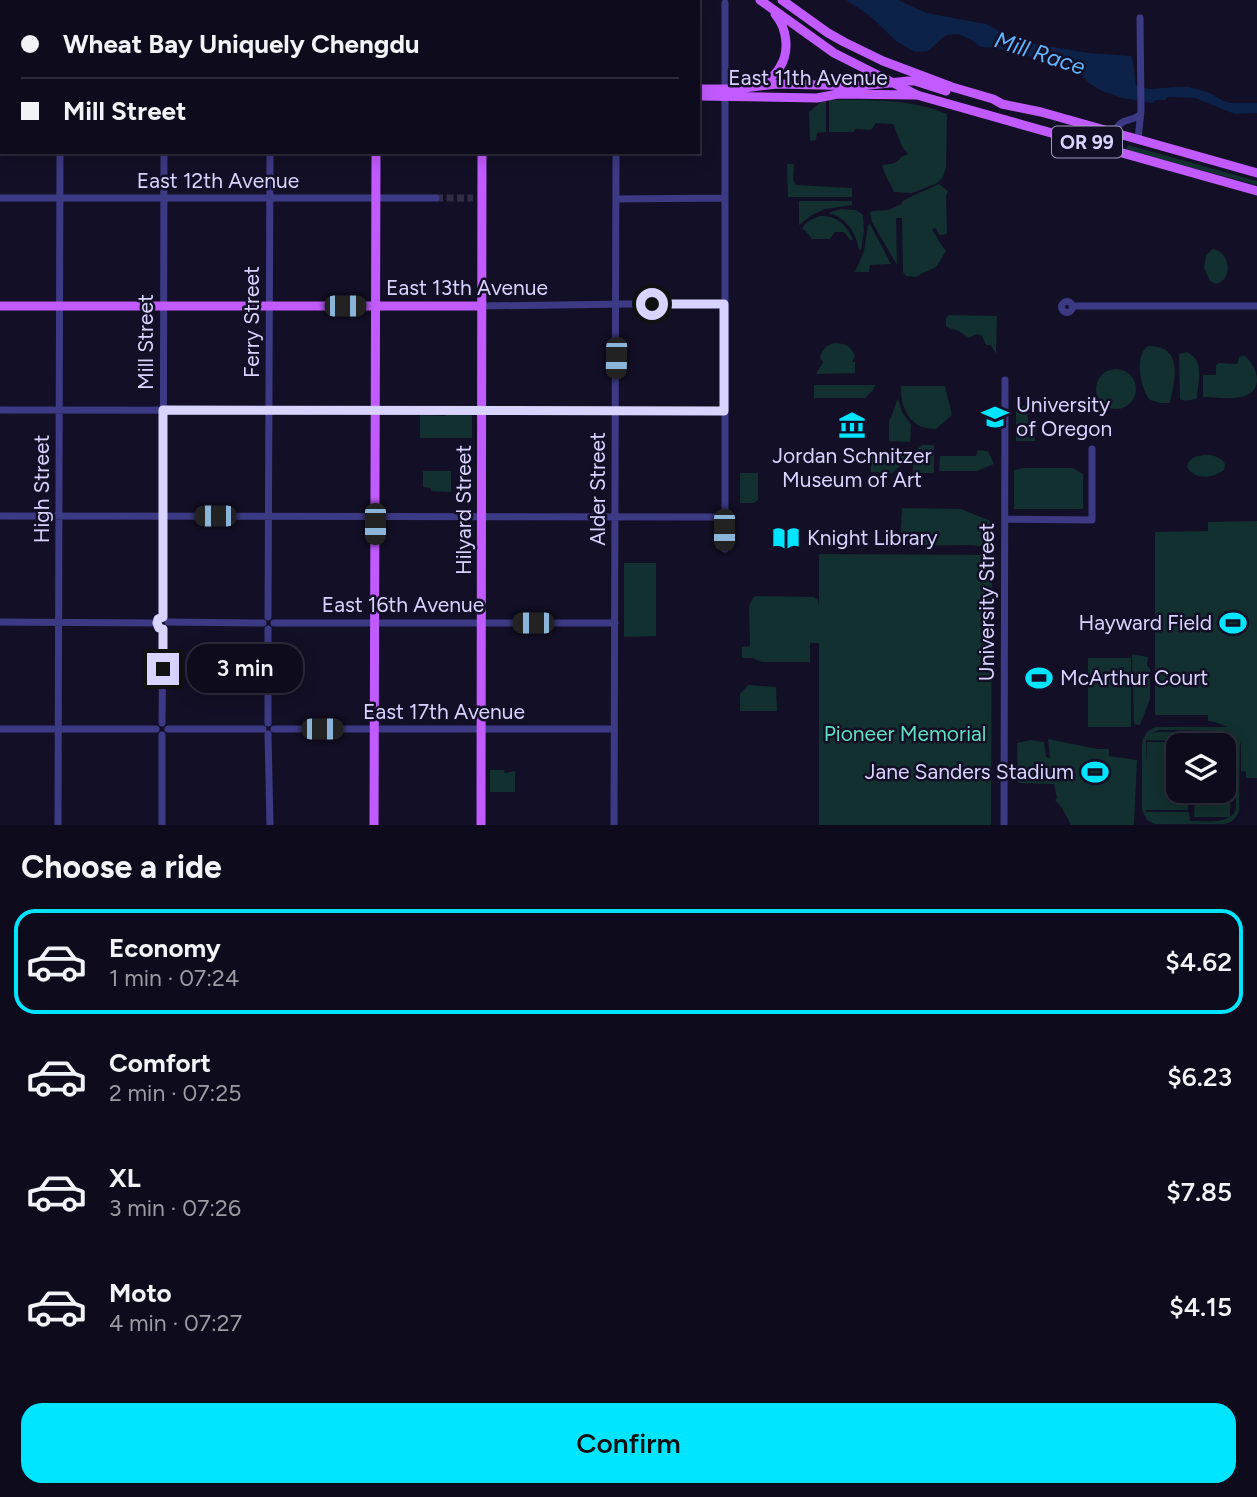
<!DOCTYPE html>
<html lang="en">
<head>
<meta charset="utf-8">
<style>
  body { margin:0; font-family:Figtree,sans-serif; background:#1c1929; color:#f1f3f6; height:100vh; display:flex; flex-direction:column; font-size:26px; white-space:nowrap }
  * { box-sizing:border-box; margin:0 }
  p { font-size:23px; color:#9b9ba3 }
  .icon { flex:none; width:38px; height:38px; fill:none; stroke:currentColor; stroke-width:2; stroke-linecap:round; stroke-linejoin:round }
  .map { position:relative; height:825px; overflow:hidden }
  .panel { display:flex; flex-direction:column; background:#0e0b1c; flex:1 }
  .panel>* { flex:none }
  .hud { position:absolute; left:0px; top:0px; width:700px; height:154px; box-shadow:0 4px 18px #0003,0 0 0 2px #2e2b3b; display:grid; align-content:center; height:154px; padding:0 21px; background:#0e0b1c }
  .controls { position:absolute; left:1166px; top:733px; display:grid; gap:14px }
  .controls a { display:grid; place-items:center; width:70px; height:70px; border-radius:14px; background:#0e0b1c; box-shadow:0 4px 18px #0003,0 0 0 2px #2e2b3b; font-size:35px }
  .end { position:absolute; width:32px; height:32px; margin:-16px; border:9px solid #d9d4ff; background:#111; box-shadow:0 0 0 4px #111 }
  .from { border-radius:50% }
  .bubble { position:absolute; height:49px; border-radius:21px; background:#0e0b1c; box-shadow:0 4px 18px #0003,0 0 0 2px #2e2b3b; font-size:23px; font-weight:600; line-height:49px; text-align:center }
  .car { position:absolute; width:21px; height:42px; margin:-21px -10px; border-radius:9px; box-shadow:0 0 5px 2px #0007; background:linear-gradient(#222 24%,#8ab4d8 0 40%,#222 0 76%,#8ab4d8 0 86%,#222 0) }
  .hud b { display:flex; align-items:center; gap:24px; height:66px; font-size:26px }
  .hud b+b { border-top:2px solid #2e2b3b }
  .hud i { width:18px; height:18px; background:#f1f3f6 }
  ul { padding:0; list-style:none }
  li { display:flex; align-items:center; gap:21px; height:105px; margin:0 14px 10px; padding:0 7px; border:4px solid transparent; border-radius:21px }
  li div { flex:1 }
  li b { display:block; font-size:26px }
  li em { font-style:normal; font-weight:600 }
  li.on { border-color:#00e5ff }
  li>.icon { width:63px; height:63px; stroke-width:1.5 }
  h2 { padding:0 21px; font-size:32px; line-height:84px }
  .action { display:flex; gap:14px; margin-top:auto; padding:14px 21px }
  .action a { flex:1; height:80px; border-radius:21px; background:#00e5ff; color:#111; font-size:28px; font-weight:600; line-height:80px; text-align:center }
  .map>svg:first-child { display:block }
</style>
</head>
<body>
<div class="map">
<svg width="1257" height="825" viewBox="0 0 1257 825">
  <rect width="100%" height="100%" fill="#130f26"/>
  <path fill="#12302f" fill-rule="evenodd" d="M 829,100 C 869,100 909,98 947,114 L 946,167 L 943,177 L 937,183 L 912,193 L 894,192 C 890,182 885,177 882,165 C 890,164 898,164 901,157 L 908,154 L 903,148 L 893,124 L 876,123 L 871,130 L 855,129 L 854,132 L 829,132 Z
    M 822,101 L 826,101 L 826,132 L 817,133 L 816,140 L 810,141 L 809,112 Z
    M 1128,145 L 1257,181 L 1257,185 L 1126,150 Z
    M 787,164 L 794,164 L 793,180 L 796,185 L 852,188 L 852,197 L 788,197 Z
    M 939,184 L 948,191 L 946,196 L 947,234 L 939,235 L 936,228 L 932,229 L 940,243 L 946,251 L 936,267 L 915,277 L 906,276 L 903,272 L 902,218 L 896,218 L 897,265 L 872,222 L 870,213 L 872,211 L 889,210 L 901,204 L 903,201 L 910,197 Z
    M 799,201 L 852,201 L 852,205 L 825,209 L 812,215 L 799,225 Z
    M 840,209 L 856,210 L 863,215 L 864,231 L 861,250 L 859,250 C 856,232 846,217 828,213 Z
    M 820,216 C 837,215 847,225 853,240 L 850,240 L 844,232 L 835,232 L 830,239 L 812,239 L 805,230 L 802,229 C 805,222 813,218 820,216 Z
    M 870,224 L 891,264 L 870,265 L 869,272 L 855,272 L 864,251 L 868,225 Z
    M 1213,249 C 1231,252 1233,280 1216,284 L 1210,281 L 1204,268 L 1206,255 Z
    M 949,315 L 997,316 L 996,354 L 991,345 L 986,345 L 982,336 L 977,334 L 969,338 L 959,331 L 946,327 L 946,318 Z
    M 834,343 C 845,343 851,346 855,356 L 852,362 L 855,362 L 855,373 L 816,374 L 823,362 L 820,358 C 821,350 827,345 834,343 Z
    M 1148,346 C 1184,346 1175,379 1170,403 L 1160,403 L 1150,400 C 1140,389 1134,355 1148,346 Z
    M 1187,352 C 1205,361 1198,380 1197,398 C 1192,400 1185,402 1180,399 L 1179,354 Z
    M 1244,355 C 1251,361 1257,370 1257,380 C 1256,405 1219,397 1203,397 L 1203,375 L 1216,375 L 1216,365 L 1219,363 L 1237,364 L 1239,357 Z
    M1096 389a20 20 0 1 1 40 0a20 20 0 1 1-40 0Z
    M 814,385 L 875,385 L 874,389 L 865,398 L 814,398 Z
    M 901,386 L 945,386 L 952,415 L 936,429 C 911,430 900,409 901,386 Z
    M 898,399 L 902,412 L 911,424 L 910,442 L 889,441 L 889,421 L 892,415 L 897,400 Z
    M 1016,406 L 1028,406 L 1028,421 L 1036,421 L 1035,441 L 1016,441 Z
    M 448,414 L 472,414 L 472,438 L 420,438 L 420,415 L 445,416 Z
    M 922,445 L 934,445 L 934,473 L 913,473 L 913,453 Z
    M 978,450 L 988,451 L 994,464 L 977,471 L 939,471 L 940,456 L 976,456 Z
    M 909,455 L 909,458 L 892,473 L 871,472 L 871,456 Z
    M 1204,455 C 1212,455 1221,456 1225,464 L 1224,470 C 1213,479 1194,480 1187,467 C 1188,458 1196,456 1204,455 Z
    M 1024,468 L 1073,468 L 1083,474 L 1083,509 L 1014,509 L 1014,470 Z
    M 423,471 L 451,471 L 451,492 L 431,491 L 431,488 L 423,487 Z
    M 740,473 L 758,473 L 758,500 L 754,503 L 740,503 Z
    M 902,508 L 961,509 L 993,522 L 993,547 L 970,545 L 903,546 L 900,543 Z
    M 1257,521 L 1257,778 L 1246,778 L 1246,772 L 1241,771 L 1241,745 L 1240,742 L 1239,810 C 1237,819 1231,823 1223,824 L 1154,824 L 1147,820 L 1142,810 L 1142,744 C 1143,735 1148,730 1156,727 L 1227,727 L 1215,722 L 1208,721 L 1208,715 L 1155,715 L 1155,532 L 1208,531 L 1208,522 ZM 1159,730 L 1223,731 C 1231,732 1235,736 1236,744 L 1236,808 C 1232,825 1206,821 1190,821 L 1189,812 L 1146,812 L 1146,810 L 1188,810 L 1188,791 L 1178,791 L 1178,746 L 1189,745 L 1189,742 L 1147,742 L 1146,764 L 1146,740 L 1190,741 L 1190,732 L 1158,732 L 1150,734 Z
    M 819,554 L 992,555 L 991,825 L 819,825 L 819,643 L 810,643 L 810,662 L 762,662 L 752,658 L 742,658 L 742,647 L 750,646 L 749,606 L 753,598 L 756,596 L 814,597 L 818,600 L 819,606 Z
    M 624,563 L 656,563 L 656,636 L 624,637 Z
    M 1132,654 L 1148,657 L 1147,666 L 1150,668 L 1150,699 L 1140,725 L 1134,724 Z
    M 1088,658 L 1131,658 L 1131,727 L 1088,727 Z
    M 748,685 L 776,687 L 777,711 L 740,711 L 740,694 Z
    M 1195,735 L 1231,735 L 1230,817 L 1194,817 L 1195,791 L 1223,791 L 1223,746 L 1195,745 Z
    M 1048,739 L 1097,749 L 1109,749 L 1109,756 L 1137,760 L 1134,825 L 1071,825 L 1062,808 L 1055,800 L 1057,798 L 1054,784 L 1018,783 L 1017,743 L 1031,740 L 1044,742 L 1046,757 L 1050,758 Z
    M 490,770 L 504,770 L 505,773 L 515,771 L 515,792 L 490,792 Z"/>
  <path fill="#0c2248" d="M 846,0 L 898,0 L 926,13 L 986,24 L 1012,38 L 1035,44 L 1089,53 L 1131,56 L 1133,61 L 1136,86 L 1149,89 L 1177,87 L 1189,87 L 1210,93 L 1223,101 L 1230,103 L 1257,103 L 1257,113 L 1235,114 L 1195,98 L 1168,97 L 1165,100 L 1156,100 L 1152,103 L 1122,98 L 1102,91 L 1089,83 L 1078,71 L 1056,63 L 996,48 L 981,47 L 973,41 L 959,34 L 946,35 L 928,51 L 915,52 L 896,41 L 870,16 Z"/>
  <g fill="none" stroke-linecap="round" stroke-linejoin="round">
    <path stroke="#312d47" stroke-width="7" stroke-dasharray="7 3.5" stroke-linecap="butt" d="M 436,198 L 473,198"/>
    <path stroke="#3d3a85" stroke-width="7" d="M 61,0 L 61,2
      M 613,0 L 614,2
      M 166,2 L 166,0
      M 1115,133 C 1120,117 1129,123 1140,115
      M 1138,140 L 1141,110 L 1140,18
      M 0,198 L 436,198
      M 616,199 L 724,198
      M1061.5 307a5.5 5.5 0 1 1 11 0a5.5 5.5 0 1 1-11 0Z
      M 482,306 L 626,304 L 724,304
      M 1072,306 L 1257,306
      M 0,410 L 725,411
      M 0,516 L 725,517
      M 1005,519 L 1092,520 L 1092,449
      M 725,549 L 725,3
      M 163,617 L 164,152
      M 268,617 L 270,152
      M 0,622 L 157,623
      M 168,622 L 263,623
      M 274,623 L 615,623
      M 162,723 L 163,629
      M 268,723 L 268,629
      M 0,729 L 156,729
      M 168,729 L 263,729
      M 274,729 L 614,729
      M 268,734 L 270,825
      M 162,735 L 162,825
      M 58,825 L 60,152
      M 614,825 L 616,152
      M 1004,825 L 1005,380"/>
    <path stroke="#c25bff" stroke-width="9" d="M 760,0 L 834,53 L 917,95 L 1257,191
      M 782,0 L 828,33 L 844,42 L 883,61 L 952,87 L 993,99 L 1002,104 L 1041,112 L 1257,173
      M 379,2 L 379,0
      M 482,2 L 482,0
      M 760,86 C 767,81 776,75 780,67 C 790,51 787,28 775,14
      M 698,89 L 736,89 L 777,84 L 861,86 L 908,81 L 915,81 L 946,91
      M 0,92 L 2,92
      M 698,96 L 817,98 L 838,94 L 916,95
      M 0,306 L 482,306
      M 374,825 L 376,152
      M 481,825 L 482,152"/>
  </g>
  <g fill="none" stroke-linecap="round" stroke-linejoin="round">
    <path stroke="#d9d4ff" stroke-width="9" d="M 163,669 L 163,629 L 159,628 L 157,623 L 158,619 L 163,617 L 163,410 L 724,411 L 724,304 L 652,304"/>
  </g>
  <defs>
    <symbol id="university-bare" viewBox="-9 -9 18 18"><path d="M0-5L7-2L0 1L-7-2ZM-4 1L0 2.5L4 1V4Q0 6-4 4Z" fill="#00e5ff" stroke="#130f26" stroke-width="2.5" paint-order="stroke"/></symbol>
    <symbol id="museum-bare" viewBox="-9 -9 18 18"><path d="M0-6L6-3V-2H-6V-3ZM-5-1h2V3h-2ZM-1-1h2V3h-2ZM3-1h2V3H3ZM-6 4H6V6H-6Z" fill="#00e5ff" stroke="#130f26" stroke-width="2.5" paint-order="stroke"/></symbol>
    <symbol id="library-bare" viewBox="-9 -9 18 18"><path d="M-6-4Q-3-5.5-.7-3.5V5Q-3 3-6 4ZM6-4Q3-5.5 .7-3.5V5Q3 3 6 4Z" fill="#00e5ff" stroke="#130f26" stroke-width="2.5" paint-order="stroke"/></symbol>
    <symbol id="stadium-bare" viewBox="-9 -9 18 18"><path d="M0-5a6.5 5 0 1 0 0 10a6.5 5 0 1 0 0-10ZM-3.5-1.8h7v3.6h-7Z" fill="#00e5ff" stroke="#130f26" stroke-width="2.5" paint-order="stroke"/></symbol>
  </defs>
  <g fill-rule="evenodd">
    <use href="#university-bare" x="976" y="398" width="38" height="38"/>
    <use href="#museum-bare" x="833" y="406" width="38" height="38"/>
    <use href="#library-bare" x="767" y="519" width="38" height="38"/>
    <use href="#stadium-bare" x="1214" y="604" width="38" height="38"/>
    <use href="#stadium-bare" x="1020" y="659" width="38" height="38"/>
    <use href="#stadium-bare" x="1076" y="753" width="38" height="38"/>
  </g>
  <g text-anchor="middle" stroke-width="5" stroke-linejoin="round" paint-order="stroke">
    <rect fill="#130f26" stroke="#9e99be" stroke-width="2" x="1052" y="126.5" width="70" height="31" rx="5"/>
    <g font-size="19" font-weight="bold" fill="#d9d4ff">
      <text x="1087" y="149">OR 99</text>
    </g>
    <g font-size="21" fill="#d9d4ff" stroke="#130f26">
      <text x="808" y="85">East 11th Avenue</text>
      <text x="218" y="188">East 12th Avenue</text>
      <text x="467" y="295">East 13th Avenue</text>
      <text transform="translate(252 322) rotate(-90)" y="7">Ferry Street</text>
      <text transform="translate(146 342) rotate(-90)" y="7">Mill Street</text>
      <text transform="translate(42 489) rotate(-90)" y="7">High Street</text>
      <text transform="translate(598 489) rotate(-90)" y="7">Alder Street</text>
      <text transform="translate(464 510) rotate(-90)" y="7">Hilyard Street</text>
      <text transform="translate(987 602) rotate(-90)" y="7">University Street</text>
      <text x="403" y="612">East 16th Avenue</text>
      <text x="444" y="719">East 17th Avenue</text>
    </g>
    <g font-size="21" fill="#d9d4ff" stroke="#130f26" text-anchor="start">
      <text x="1016" y="412">University<tspan x="1016" dy="24">of Oregon</tspan></text>
      <text x="852" y="463" text-anchor="middle">Jordan Schnitzer<tspan x="852" dy="24">Museum of Art</tspan></text>
      <text x="807" y="545">Knight Library</text>
      <text x="1212" y="630" text-anchor="end">Hayward Field</text>
      <text x="1060" y="685">McArthur Court</text>
      <text x="1074" y="779" text-anchor="end">Jane Sanders Stadium</text>
    </g>
    <g font-size="21" fill="#5fe0c0" stroke="#130f26">
      <text x="905" y="741">Pioneer Memorial</text>
    </g>
    <g font-size="23" font-style="italic" fill="#62b6ff" stroke="#130f26">
      <text transform="translate(1040 53) rotate(18)" y="8">Mill Race</text>
    </g>
  </g>
</svg>
<div class="controls">
<a><svg class="icon" aria-label="layers" viewBox="0 0 24 24"><path d="M12 4l9 5-9 5-9-5zM3 14l9 5 9-5"/></svg></a>
</div>
<i class="end from" style="left:652px;top:304px"></i>
<i class="end" style="left:163px;top:669px"></i>
<div class="bubble" style="left:187px;top:644px;width:116px">3 min</div>
<i class="car" style="left:345px;top:306px;rotate:90deg"></i>
<i class="car" style="left:616px;top:358px;rotate:181deg"></i>
<i class="car" style="left:215px;top:516px;rotate:270deg"></i>
<i class="car" style="left:375px;top:524px;rotate:180deg"></i>
<i class="car" style="left:724px;top:530px;rotate:180deg"></i>
<i class="car" style="left:533px;top:623px;rotate:270deg"></i>
<i class="car" style="left:322px;top:729px;rotate:90deg"></i>
<div class="hud">
<b><i class="from"></i>Wheat Bay Uniquely Chengdu</b>
<b><i></i>Mill Street</b>
</div>
</div>
<section class="panel">
<h2>Choose a ride</h2>
<ul>
<li class="on"><svg class="icon" aria-label="car" viewBox="0 0 24 24"><path d="M5 17H2v-5l4-1 3-4h7l3 4 3 1v5h-3M9 17h6M6 11h13"/><circle cx="7" cy="17" r="2"/><circle cx="17" cy="17" r="2"/></svg><div><b>Economy</b><p>1 min · 07:24</p></div><em>$4.62</em></li>
<li><svg class="icon" aria-label="car" viewBox="0 0 24 24"><path d="M5 17H2v-5l4-1 3-4h7l3 4 3 1v5h-3M9 17h6M6 11h13"/><circle cx="7" cy="17" r="2"/><circle cx="17" cy="17" r="2"/></svg><div><b>Comfort</b><p>2 min · 07:25</p></div><em>$6.23</em></li>
<li><svg class="icon" aria-label="car" viewBox="0 0 24 24"><path d="M5 17H2v-5l4-1 3-4h7l3 4 3 1v5h-3M9 17h6M6 11h13"/><circle cx="7" cy="17" r="2"/><circle cx="17" cy="17" r="2"/></svg><div><b>XL</b><p>3 min · 07:26</p></div><em>$7.85</em></li>
<li><svg class="icon" aria-label="car" viewBox="0 0 24 24"><path d="M5 17H2v-5l4-1 3-4h7l3 4 3 1v5h-3M9 17h6M6 11h13"/><circle cx="7" cy="17" r="2"/><circle cx="17" cy="17" r="2"/></svg><div><b>Moto</b><p>4 min · 07:27</p></div><em>$4.15</em></li>
</ul>
<div class="action"><a>Confirm</a></div>
</section>
</body>
</html>
